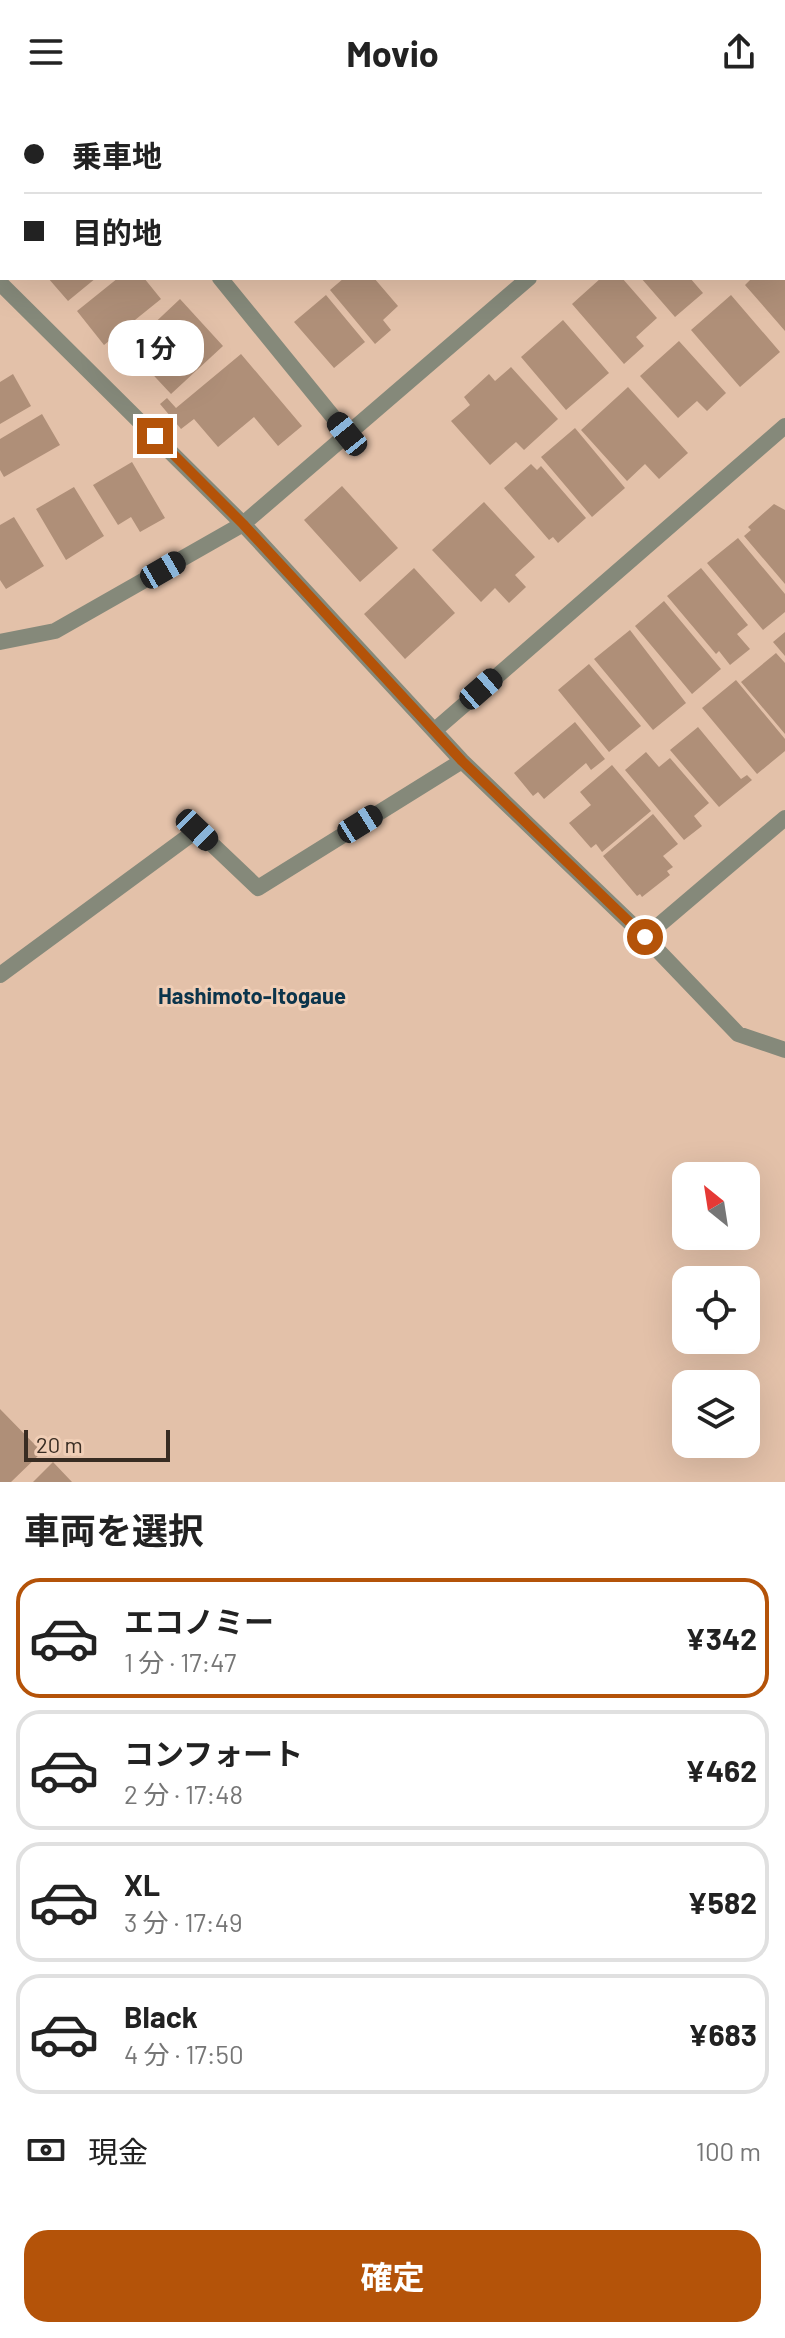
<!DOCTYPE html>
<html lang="ja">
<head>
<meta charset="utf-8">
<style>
  body { margin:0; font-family:Barlow,"Noto Sans JP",sans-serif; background:#f2f2f2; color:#222; height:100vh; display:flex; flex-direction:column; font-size:30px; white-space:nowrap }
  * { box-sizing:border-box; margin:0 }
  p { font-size:26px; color:#767676 }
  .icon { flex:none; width:44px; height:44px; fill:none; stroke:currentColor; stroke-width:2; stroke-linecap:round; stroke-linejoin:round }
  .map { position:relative; height:1378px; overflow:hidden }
  .side { display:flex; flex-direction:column; background:#fff; flex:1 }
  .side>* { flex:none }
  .hud { position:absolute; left:0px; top:0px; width:786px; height:176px; box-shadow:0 8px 32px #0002; display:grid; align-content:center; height:176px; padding:0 24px; background:#fff }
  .needle { width:52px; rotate:330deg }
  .fabs { position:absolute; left:672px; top:1058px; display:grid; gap:16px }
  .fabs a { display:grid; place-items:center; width:88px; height:88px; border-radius:16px; background:#fff; box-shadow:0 8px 32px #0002; font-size:40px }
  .scale { position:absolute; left:24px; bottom:20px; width:146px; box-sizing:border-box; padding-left:8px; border:4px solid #382c22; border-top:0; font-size:22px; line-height:28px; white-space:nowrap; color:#382c22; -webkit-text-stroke:6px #f0ceb6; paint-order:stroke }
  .end { position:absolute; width:36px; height:36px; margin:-18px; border:10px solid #b45309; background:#fff; box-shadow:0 0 0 4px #fff }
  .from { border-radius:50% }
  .bubble { position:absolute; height:56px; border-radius:24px; background:#fff; box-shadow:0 8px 32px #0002; font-size:26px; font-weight:700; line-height:56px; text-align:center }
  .car { position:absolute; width:24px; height:48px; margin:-24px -12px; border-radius:10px; box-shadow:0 0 6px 2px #0007; background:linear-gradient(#222 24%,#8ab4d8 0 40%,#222 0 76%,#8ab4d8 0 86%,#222 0) }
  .hud b { display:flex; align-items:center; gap:28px; height:76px; font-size:30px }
  .hud b+b { border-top:2px solid #e0e0e0 }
  .hud i { width:20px; height:20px; background:#222 }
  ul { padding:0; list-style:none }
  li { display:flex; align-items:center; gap:24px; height:120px; margin:0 16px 12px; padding:0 8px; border:4px solid #e0e0e0; border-radius:24px }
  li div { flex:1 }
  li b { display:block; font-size:30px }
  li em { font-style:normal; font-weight:700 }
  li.on { border-color:#b45309 }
  li>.icon { width:72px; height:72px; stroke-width:1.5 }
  h2 { padding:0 24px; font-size:36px; line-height:96px }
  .pay { display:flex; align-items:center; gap:20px; height:88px; padding:0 24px; font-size:30px }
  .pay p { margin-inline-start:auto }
  .action { display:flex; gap:16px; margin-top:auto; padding:16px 24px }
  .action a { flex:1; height:92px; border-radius:24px; background:#b45309; color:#fff; font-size:32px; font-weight:700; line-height:92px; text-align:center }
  header { display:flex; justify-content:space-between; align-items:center; height:104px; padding:0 24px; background:#fff; font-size:36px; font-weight:700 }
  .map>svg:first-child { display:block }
</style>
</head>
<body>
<header><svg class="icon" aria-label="menu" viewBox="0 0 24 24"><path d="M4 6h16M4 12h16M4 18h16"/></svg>Movio<svg class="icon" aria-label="share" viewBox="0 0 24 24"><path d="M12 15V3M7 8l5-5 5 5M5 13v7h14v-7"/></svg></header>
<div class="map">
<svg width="785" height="1378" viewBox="0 0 785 1378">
  <rect width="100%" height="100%" fill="#e3c1a9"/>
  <path fill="#af8f78" d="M 48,174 L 96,174 L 68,197 Z
    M 118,174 L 144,174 L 161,195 L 104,241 L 77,207 Z
    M 344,174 L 374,174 L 398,202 L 383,216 L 391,226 L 375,240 L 330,186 Z
    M 601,174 L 622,174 L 657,214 L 636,233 L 644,242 L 624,260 L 572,200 Z
    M 641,174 L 690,174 L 703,189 L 675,213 Z
    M 752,174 L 785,174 L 785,227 L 745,181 Z
    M 326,191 L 365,238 L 334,264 L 294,218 Z
    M 731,191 L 780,248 L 740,283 L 691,226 Z
    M 180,195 L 223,242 L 171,290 L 128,244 Z
    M 563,216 L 609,269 L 566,306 L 521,253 Z
    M 679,237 L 726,289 L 707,307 L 697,297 L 678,314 L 640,272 Z
    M 241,250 L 302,322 L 278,342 L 254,313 L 218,343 L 194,315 L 181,325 L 160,300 L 167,294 L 176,304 Z
    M 511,263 L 558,315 L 524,346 L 516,338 L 490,361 L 451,317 L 470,301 L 464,293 L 489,270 L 495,277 Z
    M 13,270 L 31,302 L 0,320 L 0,278 Z
    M 628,283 L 688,349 L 659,375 L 645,360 L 627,377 L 581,326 Z
    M 42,310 L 60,341 L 4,373 L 0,366 L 0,335 Z
    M 575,324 L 625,384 L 592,413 L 541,353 Z
    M 132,358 L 165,414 L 140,428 L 131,413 L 118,421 L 93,381 Z
    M 531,360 L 537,366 L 541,362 L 586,414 L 558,439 L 553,433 L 549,436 L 504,384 Z
    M 342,382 L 398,444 L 360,478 L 304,416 Z
    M 74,383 L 104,432 L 66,456 L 36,405 Z
    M 484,398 L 535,453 L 515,471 L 526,483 L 509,499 L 495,484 L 481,498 L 432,446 Z
    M 774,400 L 785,406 L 785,480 L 744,432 L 751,426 L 748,423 Z
    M 14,413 L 44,462 L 6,485 L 0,476 L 0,421 Z
    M 738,434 L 785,490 L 785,508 L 763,526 L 707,459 Z
    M 414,464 L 455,509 L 405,555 L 364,510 Z
    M 701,464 L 748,521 L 737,530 L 750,545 L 730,561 L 719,547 L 716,550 L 667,492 Z
    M 664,497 L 721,565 L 692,590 L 635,522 Z
    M 630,526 L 686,599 L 653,626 L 594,555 Z
    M 785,528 L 785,552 L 773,538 Z
    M 776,549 L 785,559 L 785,630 L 741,578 Z
    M 589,560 L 641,622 L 609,648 L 558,586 Z
    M 736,576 L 785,635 L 785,647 L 757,670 L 702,604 Z
    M 575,618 L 605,655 L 591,666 L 586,659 L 544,695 L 538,688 L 533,692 L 514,669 Z
    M 698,623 L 741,675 L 747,671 L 752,676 L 719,703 L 670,646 Z
    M 646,648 L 659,663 L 670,654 L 709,699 L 694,712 L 702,722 L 684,736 L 625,666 Z
    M 612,661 L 651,707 L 602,748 L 596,740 L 591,744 L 569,719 L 591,701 L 580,688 Z
    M 653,710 L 678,740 L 663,752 L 673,763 L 667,767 L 670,771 L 642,793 L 640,790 L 637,792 L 603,752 Z
    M 0,1305 L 42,1348 L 11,1378 L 0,1378 Z
    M 53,1358 L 72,1378 L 33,1378 Z"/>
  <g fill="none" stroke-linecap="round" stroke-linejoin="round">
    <path stroke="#85897a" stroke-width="16" d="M 99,0 L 100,2
      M 417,0 L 418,2
      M 758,0 L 759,2
      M 729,2 L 732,0
      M 784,36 L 785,38
      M 220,174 L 347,330
      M 0,179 L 243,420 L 462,657 L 645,833 L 738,930 L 785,946
      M 0,538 L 55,527 L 243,420 L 529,174
      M 435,626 L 785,322
      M 645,833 L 785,714
      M 0,871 L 197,726 L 258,784 L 462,657"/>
  </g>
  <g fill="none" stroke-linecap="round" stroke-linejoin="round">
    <path stroke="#b45309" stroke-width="10" d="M 155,332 L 243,420 L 462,657 L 645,833"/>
  </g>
  <g text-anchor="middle" stroke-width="6" stroke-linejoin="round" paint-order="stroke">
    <g font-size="22" font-weight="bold" fill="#0b344b" stroke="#f0ceb6">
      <text x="252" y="900">Hashimoto-Itogaue</text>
    </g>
  </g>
</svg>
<div class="fabs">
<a><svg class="needle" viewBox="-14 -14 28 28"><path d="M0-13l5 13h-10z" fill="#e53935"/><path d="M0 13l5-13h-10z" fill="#767676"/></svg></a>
<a><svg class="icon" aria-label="locate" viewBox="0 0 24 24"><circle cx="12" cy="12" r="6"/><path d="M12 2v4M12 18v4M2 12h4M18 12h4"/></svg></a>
<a><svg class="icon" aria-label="layers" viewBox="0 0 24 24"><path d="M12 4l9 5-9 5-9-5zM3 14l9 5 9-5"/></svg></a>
</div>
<div class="scale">20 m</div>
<i class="end from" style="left:645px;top:833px"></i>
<i class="end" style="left:155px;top:332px"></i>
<div class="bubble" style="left:108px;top:216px;width:96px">1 分</div>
<i class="car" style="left:347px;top:330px;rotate:321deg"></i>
<i class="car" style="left:163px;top:466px;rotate:60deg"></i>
<i class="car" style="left:481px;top:585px;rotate:49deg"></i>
<i class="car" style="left:360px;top:720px;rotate:58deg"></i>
<i class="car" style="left:197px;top:726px;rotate:134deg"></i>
<div class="hud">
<b><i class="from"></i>乗車地</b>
<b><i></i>目的地</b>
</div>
</div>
<section class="side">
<h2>車両を選択</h2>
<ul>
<li class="on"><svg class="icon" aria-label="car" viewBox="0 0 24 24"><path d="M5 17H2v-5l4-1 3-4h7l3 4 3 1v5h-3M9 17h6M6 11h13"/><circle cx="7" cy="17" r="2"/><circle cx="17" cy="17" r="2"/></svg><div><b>エコノミー</b><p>1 分 · 17:47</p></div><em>¥342</em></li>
<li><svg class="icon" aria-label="car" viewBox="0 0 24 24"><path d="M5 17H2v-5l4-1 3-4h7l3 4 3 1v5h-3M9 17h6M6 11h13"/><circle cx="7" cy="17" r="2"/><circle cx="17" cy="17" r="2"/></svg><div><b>コンフォート</b><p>2 分 · 17:48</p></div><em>¥462</em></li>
<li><svg class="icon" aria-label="car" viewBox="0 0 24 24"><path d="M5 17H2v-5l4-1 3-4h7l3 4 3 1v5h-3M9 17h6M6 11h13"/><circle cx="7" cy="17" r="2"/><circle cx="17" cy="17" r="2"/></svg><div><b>XL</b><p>3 分 · 17:49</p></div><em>¥582</em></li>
<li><svg class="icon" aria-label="car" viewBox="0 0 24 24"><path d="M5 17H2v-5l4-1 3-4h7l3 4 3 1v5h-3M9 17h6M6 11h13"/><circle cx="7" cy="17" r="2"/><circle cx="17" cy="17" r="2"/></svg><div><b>Black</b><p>4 分 · 17:50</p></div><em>¥683</em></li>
</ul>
<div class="pay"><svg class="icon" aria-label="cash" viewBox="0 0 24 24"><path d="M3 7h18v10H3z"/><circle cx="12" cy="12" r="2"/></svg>現金<p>100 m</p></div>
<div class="action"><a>確定</a></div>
</section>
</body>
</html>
